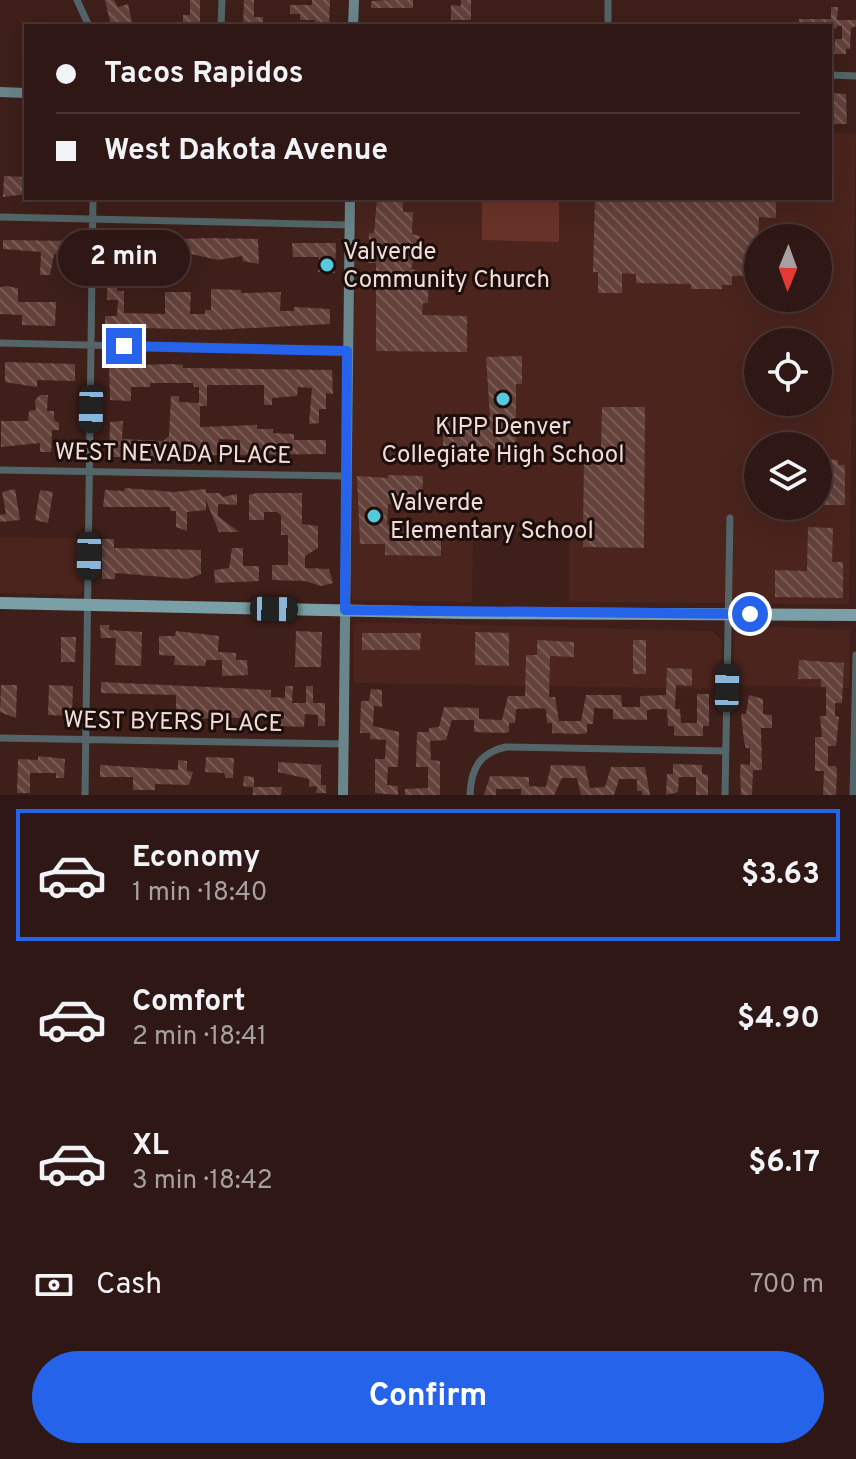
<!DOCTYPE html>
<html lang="en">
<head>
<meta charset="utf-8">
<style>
  body { margin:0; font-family:Overpass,sans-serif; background:#36201d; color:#f1f3f6; height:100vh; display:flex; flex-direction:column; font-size:30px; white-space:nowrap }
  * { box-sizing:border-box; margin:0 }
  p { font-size:26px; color:#a79fa0 }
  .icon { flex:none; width:44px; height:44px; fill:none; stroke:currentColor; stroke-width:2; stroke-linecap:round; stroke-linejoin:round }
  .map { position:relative; height:795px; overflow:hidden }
  .panel { display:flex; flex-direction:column; background:#2e1714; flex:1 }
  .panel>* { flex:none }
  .hud { position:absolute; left:24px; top:24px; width:808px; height:176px; border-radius:0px; box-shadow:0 8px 32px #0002,0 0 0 2px #493634; display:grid; align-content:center; height:176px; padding:0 32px; background:#2e1714 }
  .needle { width:52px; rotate:181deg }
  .buttons { position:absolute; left:744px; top:224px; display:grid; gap:16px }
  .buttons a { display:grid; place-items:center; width:88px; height:88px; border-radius:50%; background:#2e1714; box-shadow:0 8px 32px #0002,0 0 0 2px #493634; font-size:40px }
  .end { position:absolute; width:36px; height:36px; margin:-18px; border:10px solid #2563eb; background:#fff; box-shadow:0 0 0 4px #fff }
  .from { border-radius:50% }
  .bubble { position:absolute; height:56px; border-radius:28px; background:#2e1714; box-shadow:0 8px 32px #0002,0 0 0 2px #493634; font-size:26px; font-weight:700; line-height:56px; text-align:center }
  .car { position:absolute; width:24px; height:48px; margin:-24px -12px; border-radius:10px; box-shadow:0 0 6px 2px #0007; background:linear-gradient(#222 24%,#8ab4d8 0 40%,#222 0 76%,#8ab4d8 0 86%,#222 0) }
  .hud b { display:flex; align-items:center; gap:28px; height:76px; font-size:30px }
  .hud b+b { border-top:2px solid #493634 }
  .hud i { width:20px; height:20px; background:#f1f3f6 }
  ul { padding:14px 0 0; list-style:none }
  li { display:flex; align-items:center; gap:24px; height:132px; margin:0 16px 12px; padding:0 16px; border:4px solid transparent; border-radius:0px }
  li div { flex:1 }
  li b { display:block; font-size:30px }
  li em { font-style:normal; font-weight:700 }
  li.selected { border-color:#2563eb }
  li>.icon { width:72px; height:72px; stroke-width:1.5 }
  .pay { display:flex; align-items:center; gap:20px; height:88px; padding:0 32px; font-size:30px }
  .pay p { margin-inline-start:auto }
  .cta { display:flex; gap:16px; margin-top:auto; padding:16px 32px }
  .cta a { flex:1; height:92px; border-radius:48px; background:#2563eb; color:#fff; font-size:32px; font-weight:700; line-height:92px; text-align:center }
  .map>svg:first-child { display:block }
</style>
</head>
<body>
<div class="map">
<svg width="856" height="795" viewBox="0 0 856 795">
  <defs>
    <pattern id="building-back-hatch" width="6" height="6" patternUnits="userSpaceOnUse" patternTransform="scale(2)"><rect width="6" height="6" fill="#64413b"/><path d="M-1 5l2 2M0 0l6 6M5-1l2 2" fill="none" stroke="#7b5c57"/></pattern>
  </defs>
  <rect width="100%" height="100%" fill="#3e1f1a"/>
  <path fill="#4a241d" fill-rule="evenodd" d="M 830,133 L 856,133 L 849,604 L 569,602 L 569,532 L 473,532 L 472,602 L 353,600 L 350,590 L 356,198 L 830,198 ZM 758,238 L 818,238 L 818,298 L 758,298 ZM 758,342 L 818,342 L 818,402 L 758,402 ZM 758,446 L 818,446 L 818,506 L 758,506 Z
    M 0,537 L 84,538 L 83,592 L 79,595 L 0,593 Z
    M 359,622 L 712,631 L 722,640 L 720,689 L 354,683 L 354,626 Z
    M 740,625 L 850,630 L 849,688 L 733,685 L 735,629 Z"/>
  <path fill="#6a3329" d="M 482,198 L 559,198 L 559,242 L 482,240 Z"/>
  <path fill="url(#building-back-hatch)" d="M 105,0 L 114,0 L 118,7 L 128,4 L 133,26 L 111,26 Z
    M 190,0 L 200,0 L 200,26 L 183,26 L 183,15 L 190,15 Z
    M 244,0 L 254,0 L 254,17 L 263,17 L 263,24 L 243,26 Z
    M 312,0 L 330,0 L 329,26 L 315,26 L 315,20 L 300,20 L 300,14 L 290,14 L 290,5 L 312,5 Z
    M 391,0 L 413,0 L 413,8 L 371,8 L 371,1 Z
    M 461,0 L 471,0 L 471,20 L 451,20 L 451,5 L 461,6 Z
    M 831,7 L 838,7 L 837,20 L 856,20 L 856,26 L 851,28 L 850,49 L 846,49 L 846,54 L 834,54 L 835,39 L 842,39 L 842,26 L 837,26 L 836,29 L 831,26 L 799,26 L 799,19 L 831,19 Z
    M 831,93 L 846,94 L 847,124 L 830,124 Z
    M 4,176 L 26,177 L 26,194 L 3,197 Z
    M 377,198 L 403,198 L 403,212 L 413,212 L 412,234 L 420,236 L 411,269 L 429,274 L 428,303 L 423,303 L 422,315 L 467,316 L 467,352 L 376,351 L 376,263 L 368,263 L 369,233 L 374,233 Z
    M 595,198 L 776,198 L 776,218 L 759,217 L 758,244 L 749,244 L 748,276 L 732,276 L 732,285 L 722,285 L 722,289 L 691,289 L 691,284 L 636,283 L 636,274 L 622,273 L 622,293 L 598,293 L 598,272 L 593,272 Z
    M 209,238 L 258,239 L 259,264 L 243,261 L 242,256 L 218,260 L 178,251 L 178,255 L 164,255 L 164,264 L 152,263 L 152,279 L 135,279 L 135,258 L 120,257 L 117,291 L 124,291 L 124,313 L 165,314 L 165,292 L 191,292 L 190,314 L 205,314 L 205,310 L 211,310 L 211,289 L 241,290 L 241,293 L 281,292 L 280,311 L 294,311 L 294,307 L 330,309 L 330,324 L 213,330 L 105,327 L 105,316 L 117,316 L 118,300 L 107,300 L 107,273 L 112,274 L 109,243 L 143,243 L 143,254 L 157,254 L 157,240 Z
    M 3,240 L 73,241 L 73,254 L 54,254 L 50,275 L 40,275 L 41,252 L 3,249 Z
    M 292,243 L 336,243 L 335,273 L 318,272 L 319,257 L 293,257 Z
    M 6,286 L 18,288 L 18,302 L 56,302 L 55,326 L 22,325 L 22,315 L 0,314 L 0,287 Z
    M 522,356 L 522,384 L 516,384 L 516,448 L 443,452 L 443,415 L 490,417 L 486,357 Z
    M 5,362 L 75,364 L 75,381 L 37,380 L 37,387 L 5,382 Z
    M 171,364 L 183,365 L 183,368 L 332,370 L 333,394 L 326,393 L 326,409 L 319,409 L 319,423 L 309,424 L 312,388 L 298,387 L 297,396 L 272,398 L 272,405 L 264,405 L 264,385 L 207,385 L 207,406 L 200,406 L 200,427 L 257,425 L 257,429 L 273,429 L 273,433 L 294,434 L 294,440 L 326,440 L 326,454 L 240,455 L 240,440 L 219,439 L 218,455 L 143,459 L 143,448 L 122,447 L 122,457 L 109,457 L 110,422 L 123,421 L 122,439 L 163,441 L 169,436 L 171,396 L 179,396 L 179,402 L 199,403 L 199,387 L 194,387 L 193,383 L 150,383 L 150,387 L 131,387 L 131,401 L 110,400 L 109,366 Z
    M 40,395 L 48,395 L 47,411 L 54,411 L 54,420 L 59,423 L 59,430 L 52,430 L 51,452 L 40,452 L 40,443 L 1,447 L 1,421 L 28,421 L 29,411 L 36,410 L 35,400 Z
    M 602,407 L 645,407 L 644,548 L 583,547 L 584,448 L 601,449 Z
    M 823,459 L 838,460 L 838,465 L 845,465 L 845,505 L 818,505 L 818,465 L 822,465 Z
    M 388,475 L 423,476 L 422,505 L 388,504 L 387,525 L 441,526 L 441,556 L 385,555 L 385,544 L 360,544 L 357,476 L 388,478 Z
    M 125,488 L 174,492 L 206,489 L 206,493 L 219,493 L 223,497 L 237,494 L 237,505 L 218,504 L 218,516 L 239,532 L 219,532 L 206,500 L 206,510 L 187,512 L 187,531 L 176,527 L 176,511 L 170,511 L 170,507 L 103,507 L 105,490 L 124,491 Z
    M 15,489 L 20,520 L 0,522 L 0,515 L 6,514 L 2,492 Z
    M 40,490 L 53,492 L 48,523 L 35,520 Z
    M 256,493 L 302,493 L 302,524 L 318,526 L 318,548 L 305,556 L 305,568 L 329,569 L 333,583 L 321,586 L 305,581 L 272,580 L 272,565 L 288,565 L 288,535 L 281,535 L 281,515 L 277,512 L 264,512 L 264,520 L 249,520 L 249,495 Z
    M 808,527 L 833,528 L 832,562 L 843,562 L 843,598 L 775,597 L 775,570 L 807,571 Z
    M 102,539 L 114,539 L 114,548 L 201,550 L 201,574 L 188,579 L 115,573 L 115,579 L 102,579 Z
    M 232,548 L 243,548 L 243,566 L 259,566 L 259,581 L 215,583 L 214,570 L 229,568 Z
    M 100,625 L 109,625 L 109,630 L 142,632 L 141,666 L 115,665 L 116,638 L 101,638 Z
    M 176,631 L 219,636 L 218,652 L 236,653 L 236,660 L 247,660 L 248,675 L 222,676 L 222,660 L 206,660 L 205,666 L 174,665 L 175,656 L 159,655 L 159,636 L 175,636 Z
    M 296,631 L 322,632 L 321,667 L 295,667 Z
    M 475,632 L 509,633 L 509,666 L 475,665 Z
    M 362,633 L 421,633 L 420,650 L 362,650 Z
    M 61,637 L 76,637 L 75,662 L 61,662 Z
    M 537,640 L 574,642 L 574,657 L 550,656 L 549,697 L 555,697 L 559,721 L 581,721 L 586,695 L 621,695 L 622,707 L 640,707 L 640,696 L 666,695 L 667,668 L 692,669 L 692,686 L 676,685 L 675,709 L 680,709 L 681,723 L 697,723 L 697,694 L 709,694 L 709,726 L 703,726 L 703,736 L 678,736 L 674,735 L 674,726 L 668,726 L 667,709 L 653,709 L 647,710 L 647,720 L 613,719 L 613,709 L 594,708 L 593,724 L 587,724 L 587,733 L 581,734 L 552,733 L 552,723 L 547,723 L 546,709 L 539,708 L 516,709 L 515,723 L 509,723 L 509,732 L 503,733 L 474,732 L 474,720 L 452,720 L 446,740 L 430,741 L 431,760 L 440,761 L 440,795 L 405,795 L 405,789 L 428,788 L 428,767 L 416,767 L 417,732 L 429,732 L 429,728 L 439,727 L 444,707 L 479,708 L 479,719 L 502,720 L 508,696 L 525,696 L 526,655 L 537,655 Z
    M 633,640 L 646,640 L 646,674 L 633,674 Z
    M 799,660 L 844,663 L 842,703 L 835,703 L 835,716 L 839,717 L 836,746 L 828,746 L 828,766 L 836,766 L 837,770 L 836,795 L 823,795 L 824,771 L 815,771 L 815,737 L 822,737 L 820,716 L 826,716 L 826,687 L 821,687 L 821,679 L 798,679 Z
    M 101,682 L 271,690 L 271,697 L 285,698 L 285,686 L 293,686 L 292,703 L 306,703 L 306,686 L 313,686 L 313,703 L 325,703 L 325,726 L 318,726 L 318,715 L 305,714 L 304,727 L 280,726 L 275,724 L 275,717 L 176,719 L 176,695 L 101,693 Z
    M 1,685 L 17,685 L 16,718 L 0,712 Z
    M 49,685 L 73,686 L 72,716 L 48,715 Z
    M 371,689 L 382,690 L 382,707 L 374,706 L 373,726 L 399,732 L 398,767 L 388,767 L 387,785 L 398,786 L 398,795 L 375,793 L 375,759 L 385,759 L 386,740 L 370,739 L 370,733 L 360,733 L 361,701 L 369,701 Z
    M 749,695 L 763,699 L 763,714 L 772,715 L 772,728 L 761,728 L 762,770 L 753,770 L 752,795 L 741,795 L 740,768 L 741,764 L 750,765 L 750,748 L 746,748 L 744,741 L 741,714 L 746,714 Z
    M 38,756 L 65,759 L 64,778 L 56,778 L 56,773 L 30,773 L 30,793 L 17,793 L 18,759 L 38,760 Z
    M 206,757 L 234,758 L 233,778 L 226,778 L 224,773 L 205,772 Z
    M 178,760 L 187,761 L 187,771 L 193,772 L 189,785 L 155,784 L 155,790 L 133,790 L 133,777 L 100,777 L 100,765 L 178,770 Z
    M 278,762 L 321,765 L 321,785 L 326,785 L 326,793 L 316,793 L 317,786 L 309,787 L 309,779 L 278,772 Z
    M 673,764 L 702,765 L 702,774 L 708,775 L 708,795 L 696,795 L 696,777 L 679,777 L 678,792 L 666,795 L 667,774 L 673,774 Z
    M 551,765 L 585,766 L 590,788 L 605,787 L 611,767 L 645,767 L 650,795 L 642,795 L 642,791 L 637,791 L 637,779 L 619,779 L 614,795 L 581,795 L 577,778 L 562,778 L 554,795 L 521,795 L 521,789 L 496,789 L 496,795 L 484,795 L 490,776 L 529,777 L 529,786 L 546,787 Z
    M 244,776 L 254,777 L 254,787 L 282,787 L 281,795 L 253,795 L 253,787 L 243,786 Z"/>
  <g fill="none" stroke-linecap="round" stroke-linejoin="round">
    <path stroke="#536568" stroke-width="7" d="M 77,0 L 89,26
      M 221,26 L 222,0
      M 608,26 L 608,0
      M 830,75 L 856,76
      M 0,217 L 350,225
      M 0,343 L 347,351
      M 0,470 L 346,476
      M 0,738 L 345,744
      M 85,795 L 93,198
      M 470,795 C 471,769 479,753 506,747 L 726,751
      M 725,795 L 730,518
      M 853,795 L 856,655"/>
    <path stroke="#69868c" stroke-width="10" d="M 353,26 L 354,0
      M 0,92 L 26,93
      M 343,795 L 350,198"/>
    <path stroke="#7a9fa7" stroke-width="12" d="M 0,603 L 464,613 L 856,615"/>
  </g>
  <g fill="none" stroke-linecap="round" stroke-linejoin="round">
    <path stroke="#2563eb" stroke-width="10" d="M 124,346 L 347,351 L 345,610 L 750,614"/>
  </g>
  <g fill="#55cadf" stroke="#1c0e0b" stroke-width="3">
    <circle cx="327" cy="265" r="8"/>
    <circle cx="503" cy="399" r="8"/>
    <circle cx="374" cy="516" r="8"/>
  </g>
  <g text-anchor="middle" stroke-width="6" stroke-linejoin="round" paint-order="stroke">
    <g font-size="24" fill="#f2dcd8" stroke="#1c0e0b" text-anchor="start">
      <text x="343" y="259">Valverde<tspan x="343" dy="28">Community Church</tspan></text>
      <text x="503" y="434" text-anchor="middle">KIPP Denver<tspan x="503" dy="28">Collegiate High School</tspan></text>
      <text x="390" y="510">Valverde<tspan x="390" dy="28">Elementary School</tspan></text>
    </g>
    <g font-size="24" fill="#f2dcd8" stroke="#1c0e0b">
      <text transform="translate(173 453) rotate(1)" y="8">WEST NEVADA PLACE</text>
      <text transform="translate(173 721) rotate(1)" y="8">WEST BYERS PLACE</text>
    </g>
  </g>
</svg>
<div class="buttons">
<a><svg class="needle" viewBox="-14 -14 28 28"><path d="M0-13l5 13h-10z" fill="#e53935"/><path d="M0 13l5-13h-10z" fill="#a79fa0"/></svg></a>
<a><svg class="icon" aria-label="locate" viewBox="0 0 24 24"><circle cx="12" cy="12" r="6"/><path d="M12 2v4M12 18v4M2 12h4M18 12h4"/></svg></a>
<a><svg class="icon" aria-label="layers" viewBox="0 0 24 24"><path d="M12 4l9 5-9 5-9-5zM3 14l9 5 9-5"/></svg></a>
</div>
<i class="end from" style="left:750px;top:614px"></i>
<i class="end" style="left:124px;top:346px"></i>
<div class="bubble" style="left:58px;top:230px;width:132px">2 min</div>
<i class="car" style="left:91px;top:409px;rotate:181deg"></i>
<i class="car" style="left:89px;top:556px;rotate:181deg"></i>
<i class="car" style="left:274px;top:609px;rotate:91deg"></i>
<i class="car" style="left:727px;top:688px;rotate:1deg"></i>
<div class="hud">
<b><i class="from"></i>Tacos Rapidos</b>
<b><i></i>West Dakota Avenue</b>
</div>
</div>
<section class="panel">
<ul>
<li class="selected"><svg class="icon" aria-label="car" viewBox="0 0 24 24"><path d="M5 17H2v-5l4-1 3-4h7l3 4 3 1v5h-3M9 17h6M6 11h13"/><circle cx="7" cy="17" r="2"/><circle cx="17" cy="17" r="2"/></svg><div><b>Economy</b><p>1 min · 18:40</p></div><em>$3.63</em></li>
<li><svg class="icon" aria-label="car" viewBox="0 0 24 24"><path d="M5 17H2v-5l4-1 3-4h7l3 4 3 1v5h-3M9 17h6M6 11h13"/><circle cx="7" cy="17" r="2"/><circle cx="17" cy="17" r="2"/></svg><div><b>Comfort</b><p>2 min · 18:41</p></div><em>$4.90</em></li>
<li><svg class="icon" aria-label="car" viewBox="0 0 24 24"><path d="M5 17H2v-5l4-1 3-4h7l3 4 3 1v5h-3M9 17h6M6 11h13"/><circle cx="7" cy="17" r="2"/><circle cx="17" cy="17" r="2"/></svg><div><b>XL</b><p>3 min · 18:42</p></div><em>$6.17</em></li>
</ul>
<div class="pay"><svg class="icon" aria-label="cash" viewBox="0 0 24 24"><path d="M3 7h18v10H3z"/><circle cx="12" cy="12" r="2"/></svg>Cash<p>700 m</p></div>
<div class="cta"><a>Confirm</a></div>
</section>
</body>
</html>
